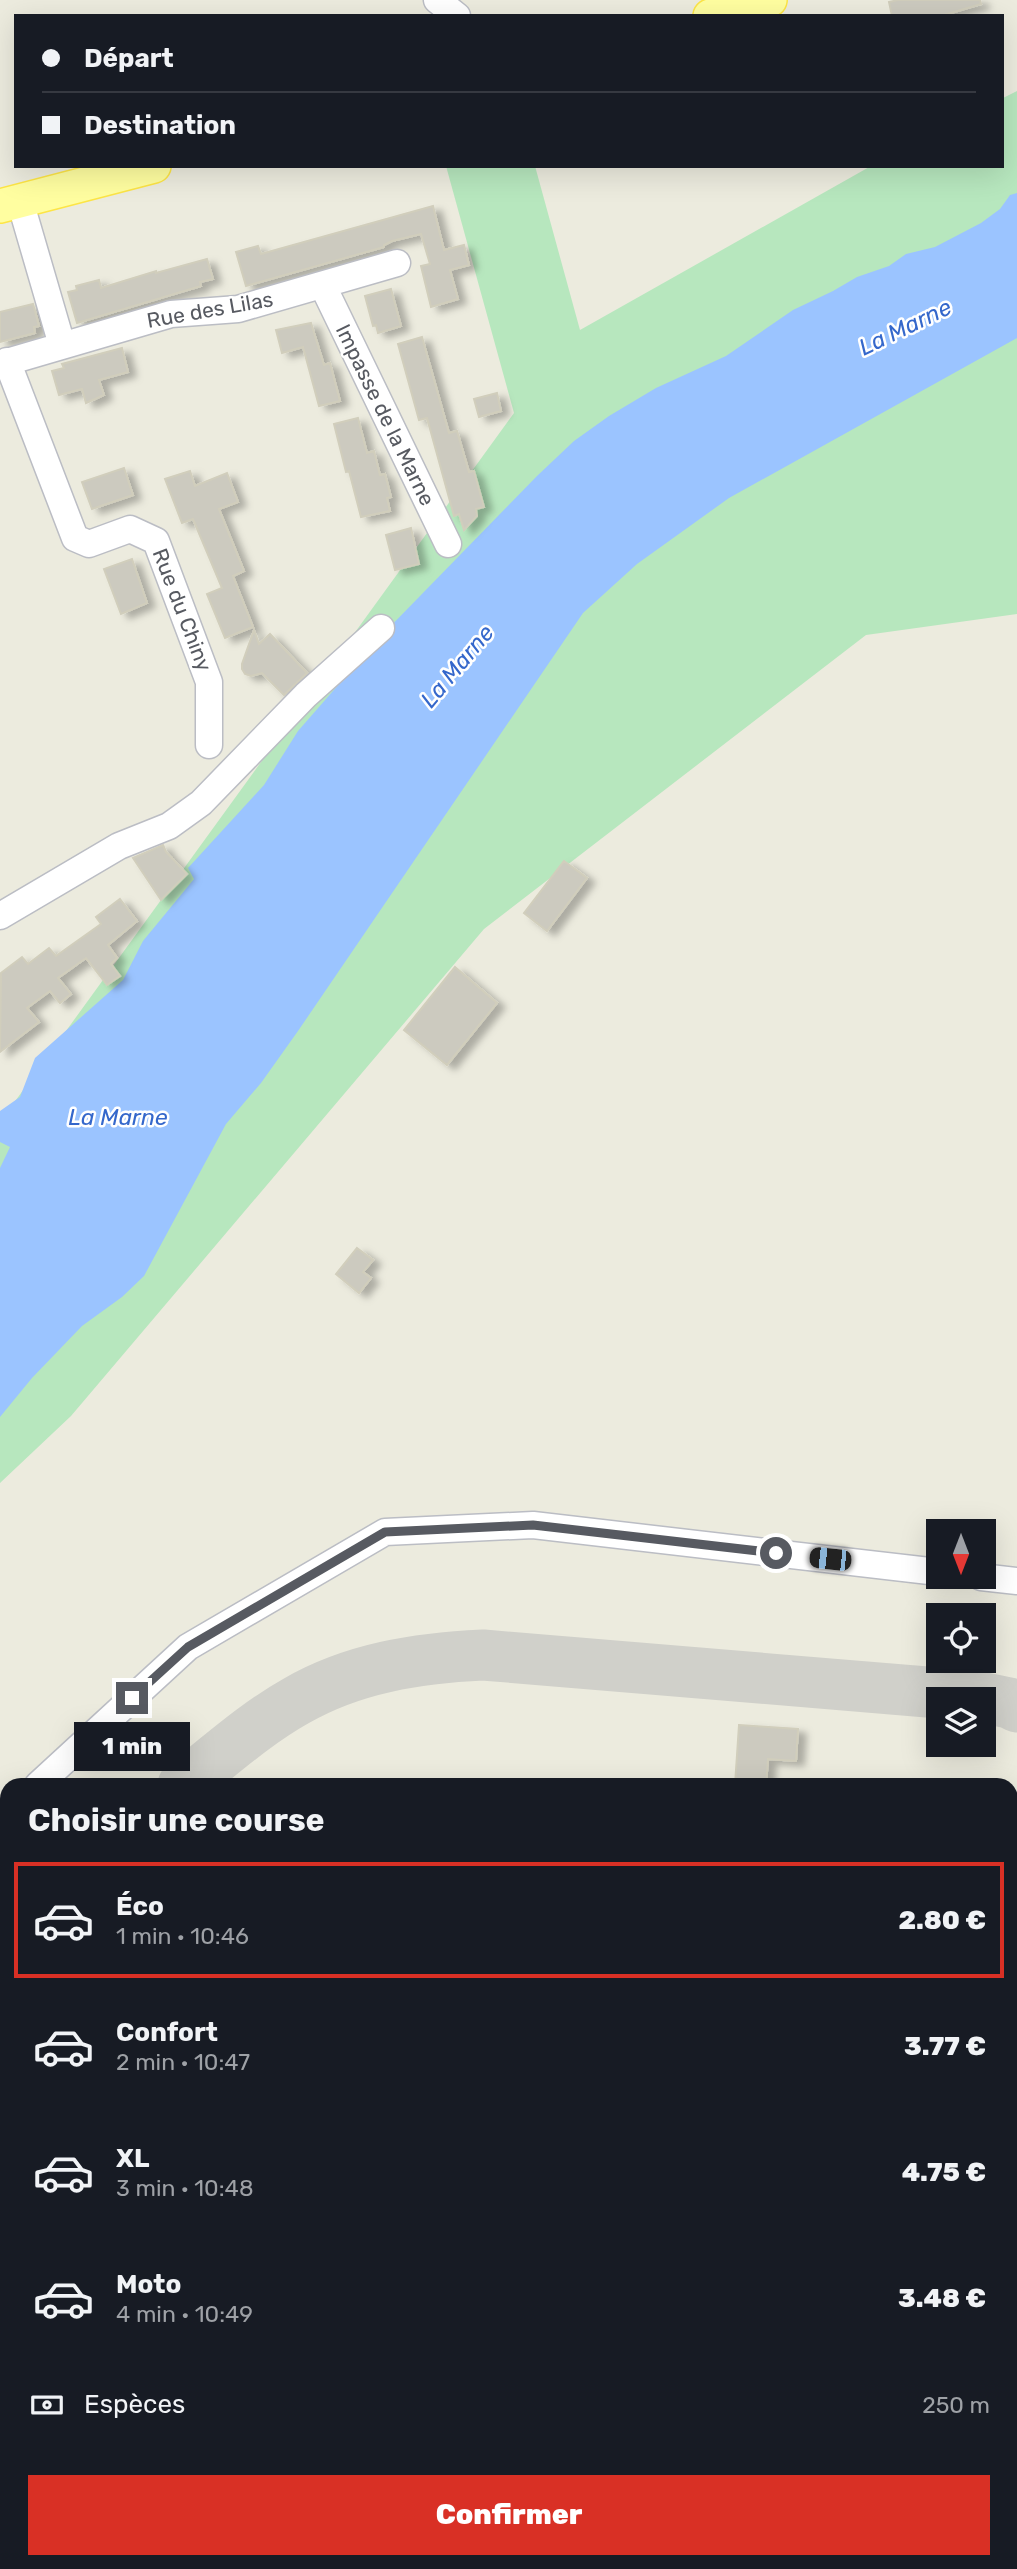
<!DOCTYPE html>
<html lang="fr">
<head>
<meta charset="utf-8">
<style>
  body { margin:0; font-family:Rubik,sans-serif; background:#242831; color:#f1f3f6; height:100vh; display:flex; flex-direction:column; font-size:26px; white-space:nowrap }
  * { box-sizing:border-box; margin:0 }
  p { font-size:23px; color:#9ea1a6 }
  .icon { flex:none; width:38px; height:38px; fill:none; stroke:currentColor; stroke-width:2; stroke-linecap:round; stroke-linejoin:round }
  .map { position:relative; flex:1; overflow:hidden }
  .panel { position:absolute; left:0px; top:1778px; width:1018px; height:791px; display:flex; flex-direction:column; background:#171b24; border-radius:21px 21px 0 0; box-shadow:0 7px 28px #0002 }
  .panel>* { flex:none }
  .hud { position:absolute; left:14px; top:14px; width:990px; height:154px; border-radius:0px; box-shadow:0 7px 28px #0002; display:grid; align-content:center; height:154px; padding:0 28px; background:#171b24 }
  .needle { width:46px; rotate:180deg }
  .controls { position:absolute; left:926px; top:1519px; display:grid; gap:14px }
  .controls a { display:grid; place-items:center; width:70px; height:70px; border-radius:0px; background:#171b24; box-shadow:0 7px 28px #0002; font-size:35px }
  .end { position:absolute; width:32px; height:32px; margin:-16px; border:9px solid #575a61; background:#fff; box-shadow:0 0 0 4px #fff }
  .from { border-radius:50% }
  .bubble { position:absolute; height:49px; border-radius:0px; background:#171b24; box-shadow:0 7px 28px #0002; font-size:23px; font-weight:800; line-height:49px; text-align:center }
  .car { position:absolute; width:21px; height:42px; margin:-21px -10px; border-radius:9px; box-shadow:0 0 5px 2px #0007; background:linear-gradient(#222 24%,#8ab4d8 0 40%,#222 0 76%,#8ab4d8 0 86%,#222 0) }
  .hud b { display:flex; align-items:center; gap:24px; height:66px; font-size:26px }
  .hud b+b { border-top:2px solid #363941 }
  .hud i { width:18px; height:18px; background:#f1f3f6 }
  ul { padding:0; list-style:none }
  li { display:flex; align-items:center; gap:21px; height:116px; margin:0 14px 10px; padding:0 14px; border:4px solid transparent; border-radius:0px }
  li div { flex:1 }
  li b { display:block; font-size:26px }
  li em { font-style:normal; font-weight:800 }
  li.active { border-color:#d93025 }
  li>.icon { width:63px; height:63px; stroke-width:1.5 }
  h2 { padding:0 28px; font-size:32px; line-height:84px }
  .pay { display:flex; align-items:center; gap:18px; height:77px; padding:0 28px; font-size:26px }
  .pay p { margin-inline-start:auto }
  .cta { display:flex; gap:14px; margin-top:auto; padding:14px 28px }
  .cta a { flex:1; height:80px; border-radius:0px; background:#d93025; color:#fff; font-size:28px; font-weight:800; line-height:80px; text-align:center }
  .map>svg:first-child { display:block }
</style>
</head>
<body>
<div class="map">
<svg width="1017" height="2569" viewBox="0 0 1017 2569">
  <defs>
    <filter id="shadow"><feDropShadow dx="8" dy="4.5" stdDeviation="3.5" flood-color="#0004"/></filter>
  </defs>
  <rect width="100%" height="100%" fill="#ecebde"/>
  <path fill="#b7e7be" d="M 1017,91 L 1017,614 L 866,635 L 484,929 L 71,1416 L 0,1483 L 0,1122 L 514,413 L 446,166 L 535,166 L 580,330 L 871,166 L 1003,166 L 1003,98 Z"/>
  <path fill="#9bc4ff" d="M 1017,193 L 1017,338 L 729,498 L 637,564 L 583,613 L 298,1031 L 261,1083 L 226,1124 L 144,1276 L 122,1297 L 82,1326 L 32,1378 L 0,1417 L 0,1168 L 10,1147 L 0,1142 L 0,1111 L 20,1097 L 35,1058 L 123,980 L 143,941 L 194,879 L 188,868 L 264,785 L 298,731 L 382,635 L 537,476 L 574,441 L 609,416 L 656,388 L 726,356 L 793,310 L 833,291 L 857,277 L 889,266 L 906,254 L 935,247 L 981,223 L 1000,209 L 1010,195 Z"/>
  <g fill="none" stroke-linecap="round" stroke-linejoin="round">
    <path stroke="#d0d0ca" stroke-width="51" d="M 183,1785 C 220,1756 255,1724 296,1701 C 353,1668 418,1658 483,1655 L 975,1696 L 1009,1703 L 1017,1707
      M 0,1955 L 7,1947
      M 1012,2112 L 1017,2112
      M 0,2418 L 7,2432
      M 72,2562 L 76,2569
      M 617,2562 L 619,2569
      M 323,2569 L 327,2562"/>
  </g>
  <path fill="#cccabf" stroke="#d1cebc" stroke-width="2" filter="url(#shadow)" d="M 898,0 L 980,0 L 981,4 L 941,16 L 892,16 L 889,2 Z
    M 433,206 L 444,250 L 464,245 L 469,265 L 450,270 L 458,299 L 431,307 L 421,266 L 430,264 L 421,234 L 392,241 L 384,245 L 384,247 L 246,286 L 236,252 L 258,246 L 261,254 Z
    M 207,259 L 213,279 L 200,282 L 201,286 L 77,323 L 68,292 L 77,290 L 76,286 L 99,280 L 101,288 L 156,271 L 156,273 Z
    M 391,289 L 401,326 L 378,333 L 376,325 L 373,326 L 365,296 Z
    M 33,304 L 39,326 L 34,327 L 35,333 L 0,342 L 0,312 Z
    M 311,323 L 324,365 L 330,363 L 340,401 L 319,406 L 303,347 L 282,353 L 276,330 Z
    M 422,337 L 449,433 L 457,431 L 469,472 L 474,471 L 484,507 L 476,509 L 477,516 L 464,530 L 459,514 L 454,516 L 427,418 L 419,420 L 398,344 Z
    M 122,348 L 128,372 L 99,380 L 104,395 L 86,403 L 82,389 L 59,395 L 52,371 L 64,368 L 62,364 Z
    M 497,393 L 501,411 L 479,417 L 474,399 Z
    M 358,418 L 367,453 L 374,451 L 380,475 L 385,474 L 391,497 L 387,498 L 390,511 L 361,517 L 349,471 L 346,472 L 334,424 Z
    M 124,468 L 133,495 L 92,509 L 82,482 Z
    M 190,471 L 195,486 L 227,473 L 238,502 L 219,509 L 244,571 L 233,576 L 253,627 L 225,638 L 207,594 L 222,588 L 193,519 L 182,523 L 165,479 Z
    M 411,528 L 419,564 L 395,570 L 386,535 Z
    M 132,559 L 147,603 L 121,614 L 104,569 Z
    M 254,630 L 259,644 L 270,634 L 307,673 L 284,695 L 262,673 L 251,676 L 245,674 L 242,669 L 242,664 Z
    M 163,845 L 166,852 L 187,874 L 161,900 L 133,858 Z
    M 564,861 L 587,878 L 547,931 L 524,913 Z
    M 120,899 L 137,921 L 108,945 L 117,958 L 111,964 L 120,976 L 107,985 L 86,958 L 58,978 L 71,994 L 60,1003 L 50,991 L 27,1008 L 39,1022 L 0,1052 L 1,973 L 22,957 L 28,964 L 49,948 L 56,956 L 101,924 L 96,917 Z
    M 455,967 L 497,1003 L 447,1065 L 404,1030 Z
    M 357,1248 L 373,1260 L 363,1272 L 371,1278 L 359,1293 L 336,1274 Z
    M 739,1725 L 798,1729 L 796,1761 L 768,1759 L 766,1785 L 735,1785 Z"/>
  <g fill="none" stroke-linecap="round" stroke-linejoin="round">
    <defs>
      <path id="minor" d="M 437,0 L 457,16
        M 20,201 L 62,345
        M 323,286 L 448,544
        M 7,361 L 75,538 L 89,544 L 130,529 L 156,541 L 209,682 L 209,745
        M 0,364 L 171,314 L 238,309 L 397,263
        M 0,916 L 119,846 L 169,826 L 201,803 L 306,695 L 381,628
        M 981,1577 L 1017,1581
        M 38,1785 L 188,1647 L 385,1532 L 533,1525 L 938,1572
        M 0,1820 L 7,1814"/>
      <path id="major" d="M 710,16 L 770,0
        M 0,206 L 154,166"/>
    </defs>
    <use href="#minor" stroke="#bbbdc4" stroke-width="29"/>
    <use href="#major" stroke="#fde546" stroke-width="36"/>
    <use href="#minor" stroke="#fff" stroke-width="26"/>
    <use href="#major" stroke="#fffea0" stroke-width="33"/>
  </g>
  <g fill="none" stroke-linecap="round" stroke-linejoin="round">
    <path stroke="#575a61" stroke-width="9" d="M 132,1698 L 188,1647 L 385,1532 L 533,1525 L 776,1553"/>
  </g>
  <g text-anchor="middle" stroke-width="5" stroke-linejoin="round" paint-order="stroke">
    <g font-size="21" fill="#575a61" stroke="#fff">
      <text transform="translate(210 310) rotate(-10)" y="7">Rue des Lilas</text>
      <text transform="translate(385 415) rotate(64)" y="7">Impasse de la Marne</text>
      <text transform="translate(182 610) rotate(69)" y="7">Rue du Chiny</text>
    </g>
    <g font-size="23" font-style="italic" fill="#3467cb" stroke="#fff">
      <text transform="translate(905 327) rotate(-26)" y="8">La Marne</text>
      <text transform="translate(457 666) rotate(-50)" y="8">La Marne</text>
      <text x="118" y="1125">La Marne</text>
    </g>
  </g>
</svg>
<div class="controls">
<a><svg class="needle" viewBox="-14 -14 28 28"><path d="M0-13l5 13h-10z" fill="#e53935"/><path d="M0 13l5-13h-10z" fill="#9ea1a6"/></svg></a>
<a><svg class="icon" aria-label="locate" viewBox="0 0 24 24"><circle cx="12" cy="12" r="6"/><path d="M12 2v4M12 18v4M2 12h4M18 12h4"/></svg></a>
<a><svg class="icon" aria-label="layers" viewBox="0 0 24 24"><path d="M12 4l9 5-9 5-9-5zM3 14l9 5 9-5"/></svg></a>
</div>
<i class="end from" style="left:776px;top:1553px"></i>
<i class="end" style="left:132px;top:1698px"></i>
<div class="bubble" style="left:74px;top:1722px;width:116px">1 min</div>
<i class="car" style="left:830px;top:1559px;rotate:276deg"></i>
<div class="hud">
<b><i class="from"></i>Départ</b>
<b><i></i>Destination</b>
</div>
<section class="panel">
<h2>Choisir une course</h2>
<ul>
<li class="active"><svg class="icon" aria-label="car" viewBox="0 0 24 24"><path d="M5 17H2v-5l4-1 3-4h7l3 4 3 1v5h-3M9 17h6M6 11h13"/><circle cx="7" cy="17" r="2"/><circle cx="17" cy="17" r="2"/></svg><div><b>Éco</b><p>1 min · 10:46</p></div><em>2.80 €</em></li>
<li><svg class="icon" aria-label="car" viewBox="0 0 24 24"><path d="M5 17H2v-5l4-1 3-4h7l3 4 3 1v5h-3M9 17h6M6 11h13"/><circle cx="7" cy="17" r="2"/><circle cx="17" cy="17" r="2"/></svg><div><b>Confort</b><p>2 min · 10:47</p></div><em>3.77 €</em></li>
<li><svg class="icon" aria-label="car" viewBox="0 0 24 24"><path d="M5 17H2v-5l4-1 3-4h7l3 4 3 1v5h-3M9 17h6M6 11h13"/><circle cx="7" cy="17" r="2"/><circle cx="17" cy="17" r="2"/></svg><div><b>XL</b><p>3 min · 10:48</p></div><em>4.75 €</em></li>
<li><svg class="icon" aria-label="car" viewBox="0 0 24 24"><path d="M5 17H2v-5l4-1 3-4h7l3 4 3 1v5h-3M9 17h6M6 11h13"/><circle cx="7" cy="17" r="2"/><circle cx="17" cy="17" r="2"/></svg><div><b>Moto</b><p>4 min · 10:49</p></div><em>3.48 €</em></li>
</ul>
<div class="pay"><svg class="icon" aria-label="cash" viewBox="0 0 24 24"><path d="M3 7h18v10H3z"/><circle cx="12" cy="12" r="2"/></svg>Espèces<p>250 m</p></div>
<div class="cta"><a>Confirmer</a></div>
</section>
</div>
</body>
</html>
